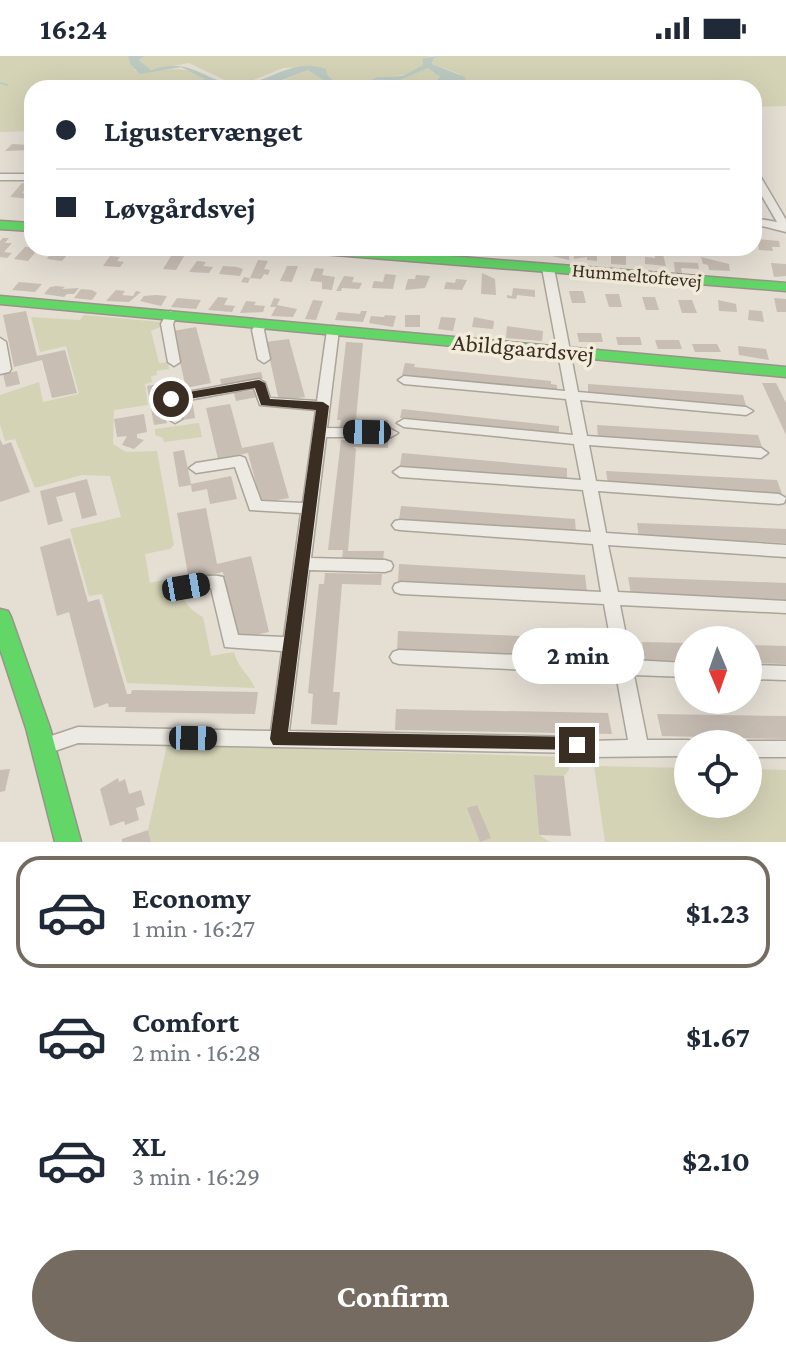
<!DOCTYPE html>
<html lang="en">
<head>
<meta charset="utf-8">
<style>
  body { margin:0; font-family:"Crimson Pro",serif; background:#f6f6f7; color:#1f2937; height:100vh; display:flex; flex-direction:column; font-size:30px; white-space:nowrap }
  * { box-sizing:border-box; margin:0 }
  p { font-size:26px; color:#747a83 }
  .icon { flex:none; width:44px; height:44px; fill:none; stroke:currentColor; stroke-width:2; stroke-linecap:round; stroke-linejoin:round }
  .map { position:relative; height:786px; overflow:hidden }
  .sheet { display:flex; flex-direction:column; background:#fff; flex:1 }
  .sheet>* { flex:none }
  .guide { position:absolute; left:24px; top:24px; width:738px; height:176px; border-radius:24px; box-shadow:0 8px 32px #0002; display:grid; align-content:center; height:176px; padding:0 32px; background:#fff }
  .needle { width:52px; rotate:178deg }
  .tools { position:absolute; left:674px; top:570px; display:grid; gap:16px }
  .tools a { display:grid; place-items:center; width:88px; height:88px; border-radius:50%; background:#fff; box-shadow:0 8px 32px #0002; font-size:40px }
  .end { position:absolute; width:36px; height:36px; margin:-18px; border:10px solid #3a2d22; background:#fff; box-shadow:0 0 0 4px #fff }
  .from { border-radius:50% }
  .bubble { position:absolute; height:56px; border-radius:28px; background:#fff; box-shadow:0 8px 32px #0002; font-size:26px; font-weight:700; line-height:56px; text-align:center }
  .car { position:absolute; width:24px; height:48px; margin:-24px -12px; border-radius:10px; box-shadow:0 0 6px 2px #0007; background:linear-gradient(#222 24%,#8ab4d8 0 40%,#222 0 76%,#8ab4d8 0 86%,#222 0) }
  .guide b { display:flex; align-items:center; gap:28px; height:76px; font-size:30px }
  .guide b+b { border-top:2px solid #e0e1e3 }
  .guide i { width:20px; height:20px; background:#1f2937 }
  ul { padding:14px 0 0; list-style:none }
  li { display:flex; align-items:center; gap:24px; height:112px; margin:0 16px 12px; padding:0 16px; border:4px solid transparent; border-radius:24px }
  li div { flex:1 }
  li b { display:block; font-size:30px }
  li em { font-style:normal; font-weight:700 }
  li.active { border-color:#766b60 }
  li>.icon { width:72px; height:72px; stroke-width:1.5 }
  .cta { display:flex; gap:16px; margin-top:auto; padding:16px 32px }
  .cta a { flex:1; height:92px; border-radius:48px; background:#766b60; color:#fff; font-size:32px; font-weight:700; line-height:92px; text-align:center }
  .status { display:flex; justify-content:space-between; align-items:center; height:56px; padding:0 40px; background:#fff; direction:ltr }
  .status svg { height:22px; fill:currentColor }
  .map>svg:first-child { display:block }
</style>
</head>
<body>
<div class="status"><b>16:24</b><svg viewBox="0 0 49 12"><path d="M0 12V9h3v3zM5 12V6h3v6zM10 12V3h3v9zM15 12V0h3v12zM26 1h20v11H26zM47 4h2v5h-2z"/></svg></div>
<div class="map">
<svg width="786" height="786" viewBox="0 0 786 786">
  <rect width="100%" height="100%" fill="#e4ded3"/>
  <path fill="#d4d3b6" d="M 0,0 L 128,0 L 135,15 C 160,17 184,6 205,23 L 149,32 L 32,32 L 32,75 L 0,76 Z
    M 145,0 L 432,0 L 423,2 L 423,9 L 407,19 L 377,21 L 362,28 L 333,24 L 314,10 L 283,12 L 251,25 L 233,28 L 189,7 L 147,14 L 139,4 Z
    M 439,0 L 786,0 L 786,50 L 754,51 L 754,32 L 184,32 L 215,28 L 267,31 L 308,14 C 324,21 334,30 352,31 C 366,33 379,26 393,31 L 402,26 L 399,24 L 428,12 L 441,22 L 434,30 L 453,30 L 460,18 L 432,8 L 433,3 Z
    M 84,259 L 161,266 L 160,271 L 151,275 L 159,307 L 168,306 L 169,313 L 156,315 L 157,319 L 151,320 L 152,326 L 145,328 L 148,349 L 114,354 L 113,388 L 126,396 L 157,395 L 174,489 L 170,493 L 145,498 L 150,527 L 178,521 C 179,539 187,553 203,561 L 211,600 L 234,596 C 237,611 249,618 255,632 L 127,627 L 102,538 L 89,540 L 70,473 L 121,461 L 110,420 L 82,419 L 35,432 L 15,383 L 5,385 L 0,368 L 0,339 L 39,326 L 43,346 L 79,338 L 66,290 L 40,296 L 31,261 L 80,264 Z
    M 199,367 L 202,381 L 164,386 L 163,382 L 155,379 L 155,373 Z
    M 167,689 L 568,701 L 569,714 L 564,720 L 534,720 L 539,779 L 550,786 L 151,786 L 148,774 Z
    M 594,710 L 688,712 L 688,748 L 748,748 L 748,713 L 786,714 L 786,786 L 605,786 Z"/>
  <path fill="#bccac2" d="M 128,0 L 145,0 L 139,4 L 151,14 C 190,0 202,24 234,28 C 265,32 290,0 326,13 L 327,19 L 333,24 L 362,28 L 377,21 L 403,20 L 423,9 L 423,2 L 439,0 L 433,3 L 432,8 L 465,21 L 466,27 L 434,30 L 432,29 L 440,21 L 428,12 L 400,24 L 407,28 L 404,30 L 343,30 L 325,25 L 308,14 L 277,26 L 276,31 L 215,28 L 149,32 L 205,23 L 181,11 L 140,18 L 131,9 Z"/>
  <g fill="none" stroke-linecap="round" stroke-linejoin="round">
    <path stroke="#bccac2" stroke-width="2" d="M 0,27 L 7,29"/>
  </g>
  <path fill="#c8beb4" d="M 12,88 L 30,89 L 32,94 L 5,95 Z
    M 22,127 L 29,128 L 22,137 L 28,137 L 32,133 L 32,143 L 10,141 Z
    M 3,182 L 9,182 L 5,187 L 12,187 L 4,196 L 12,197 L 7,202 L 0,201 L 0,185 Z
    M 757,183 L 779,185 L 780,191 L 772,191 L 773,195 L 759,194 Z
    M 25,191 L 39,192 L 28,205 L 14,203 Z
    M 517,192 L 570,194 L 569,204 L 543,198 L 516,198 Z
    M 579,192 L 597,196 L 597,205 L 587,204 L 587,201 L 574,203 L 574,197 L 579,197 Z
    M 65,195 L 63,198 L 68,198 L 62,205 L 47,203 L 51,196 Z
    M 611,195 L 626,196 L 626,209 L 611,208 Z
    M 173,197 L 186,197 L 176,214 L 163,213 Z
    M 655,198 L 663,198 L 666,210 L 645,208 L 645,201 L 655,202 Z
    M 110,200 L 120,201 L 117,205 L 124,206 L 120,211 L 103,210 Z
    M 701,201 L 729,208 L 730,215 L 709,214 L 708,209 L 703,208 Z
    M 258,204 L 268,205 L 264,213 L 270,214 L 268,219 L 264,218 L 261,223 L 250,222 L 248,227 L 241,226 L 244,221 L 250,222 Z
    M 197,205 L 206,206 L 203,210 L 213,211 L 209,217 L 189,216 Z
    M 674,206 L 698,207 L 699,213 L 681,212 L 682,217 L 675,217 Z
    M 771,207 L 786,208 L 786,220 L 774,221 Z
    M 223,210 L 237,211 L 243,213 L 240,220 L 219,218 Z
    M 287,210 L 298,210 L 292,226 L 280,225 Z
    M 315,212 L 324,213 L 322,219 L 335,221 L 332,234 L 322,233 L 322,226 L 310,225 Z
    M 482,217 L 495,223 L 496,239 L 481,238 Z
    M 385,218 L 396,219 L 393,233 L 372,232 L 374,225 L 383,226 Z
    M 416,219 L 430,220 L 425,232 L 405,234 L 408,223 L 415,223 Z
    M 344,220 L 354,221 L 352,226 L 362,227 L 359,233 L 342,232 L 341,235 L 336,235 Z
    M 456,223 L 467,224 L 462,234 L 444,233 L 446,226 L 455,227 Z
    M 19,226 L 42,228 L 35,236 L 12,234 Z
    M 56,230 L 65,231 L 62,233 L 79,232 L 74,238 L 67,238 L 64,241 L 44,238 L 50,231 Z
    M 513,232 L 535,234 L 535,241 L 517,239 L 516,243 L 507,242 L 507,239 L 512,240 Z
    M 81,233 L 92,234 L 97,237 L 92,244 L 74,242 Z
    M 116,234 L 125,235 L 122,239 L 133,240 L 136,235 L 141,236 L 129,246 L 106,245 Z
    M 569,235 L 583,235 L 586,247 L 572,247 Z
    M 605,238 L 619,238 L 622,251 L 609,251 Z
    M 144,240 L 156,239 L 167,240 L 161,250 L 140,245 Z
    M 218,241 L 228,242 L 224,249 L 235,250 L 232,256 L 208,254 Z
    M 642,241 L 655,241 L 659,254 L 646,254 Z
    M 177,242 L 201,244 L 196,253 L 171,251 Z
    M 274,242 L 280,243 L 277,249 L 297,253 L 293,261 L 271,260 L 276,251 L 270,251 Z
    M 774,242 L 786,243 L 786,256 L 777,256 Z
    M 313,244 L 323,245 L 316,264 L 305,263 Z
    M 678,244 L 692,244 L 697,257 L 682,257 Z
    M 718,244 L 736,248 L 737,256 L 719,255 Z
    M 246,245 L 256,246 L 254,249 L 265,250 L 263,256 L 240,257 Z
    M 749,254 L 762,255 L 764,266 L 748,264 Z
    M 26,255 L 37,300 L 65,294 L 77,337 L 52,342 L 42,304 L 14,311 L 3,259 Z
    M 361,255 L 367,255 L 363,266 L 335,264 L 338,256 L 360,258 Z
    M 385,259 L 396,260 L 393,271 L 369,267 L 371,260 L 384,261 Z
    M 405,259 L 420,259 L 420,271 L 405,271 Z
    M 441,261 L 456,262 L 453,275 L 438,273 Z
    M 474,261 L 494,265 L 493,273 L 472,271 Z
    M 507,270 L 543,275 L 542,285 L 506,282 Z
    M 196,271 L 211,327 L 186,332 L 173,275 Z
    M 577,277 L 601,277 L 603,286 L 579,286 Z
    M 616,281 L 640,281 L 642,289 L 618,289 Z
    M 289,283 L 305,341 L 279,345 L 266,286 Z
    M 655,284 L 679,284 L 682,293 L 658,293 Z
    M 346,286 L 363,287 L 356,363 L 388,364 L 388,372 L 340,371 L 341,364 L 337,364 Z
    M 692,288 L 717,288 L 721,296 L 695,296 Z
    M 738,290 L 766,293 L 769,304 L 739,299 Z
    M 405,307 L 415,308 L 414,311 L 551,325 L 551,328 L 557,329 L 557,334 L 402,319 Z
    M 17,315 L 20,328 L 6,331 L 3,318 Z
    M 261,316 L 263,322 L 222,330 L 220,323 Z
    M 175,325 L 176,331 L 160,334 L 167,367 L 154,369 L 147,330 Z
    M 762,327 L 776,327 L 786,347 L 786,379 Z
    M 588,328 L 743,339 L 746,350 L 588,339 Z
    M 256,334 L 258,341 L 236,345 L 234,337 Z
    M 192,343 L 195,362 L 183,364 L 180,345 Z
    M 230,348 L 242,392 L 273,386 L 289,442 L 261,447 L 248,397 L 218,403 L 206,352 Z
    M 402,353 L 559,370 L 559,379 L 400,362 Z
    M 144,358 L 147,376 L 137,378 L 137,382 L 144,384 L 134,393 L 122,389 L 127,380 L 117,381 L 114,363 Z
    M 597,369 L 758,379 L 762,391 L 598,381 Z
    M 0,383 L 3,389 L 11,386 L 30,436 L 0,446 Z
    M 341,384 L 388,385 L 388,392 L 353,391 L 356,393 L 348,495 L 384,495 L 383,505 L 342,504 L 343,494 L 328,494 Z
    M 184,394 L 191,428 L 231,420 L 237,443 L 210,448 L 207,433 L 192,436 L 191,429 L 179,431 L 173,396 Z
    M 402,397 L 567,412 L 567,425 L 400,410 Z
    M 606,415 L 777,424 L 782,438 L 608,428 Z
    M 87,423 L 97,459 L 82,463 L 75,436 L 56,441 L 63,465 L 48,469 L 40,435 Z
    M 401,450 L 575,463 L 576,478 L 399,464 Z
    M 206,452 L 217,508 L 251,500 L 269,576 L 237,583 L 223,516 L 189,524 L 177,457 Z
    M 637,467 L 786,473 L 786,487 L 639,481 Z
    M 70,482 L 88,546 L 99,543 L 127,638 L 131,638 L 132,634 L 258,636 L 255,658 L 125,656 L 126,651 L 109,651 L 108,647 L 94,652 L 69,556 L 57,560 L 40,491 Z
    M 399,508 L 585,519 L 587,536 L 398,525 Z
    M 325,517 L 382,518 L 381,529 L 342,528 L 333,636 L 340,636 L 337,669 L 311,668 L 313,638 L 308,637 L 319,528 L 324,528 Z
    M 628,521 L 786,527 L 786,544 L 631,538 Z
    M 398,575 L 596,583 L 598,603 L 397,594 Z
    M 642,586 L 688,587 L 688,605 L 645,604 Z
    M 748,589 L 786,590 L 786,608 L 748,607 Z
    M 396,653 L 608,657 L 612,678 L 395,674 Z
    M 657,658 L 786,660 L 786,683 L 662,680 Z
    M 10,713 L 5,735 L 0,736 L 0,714 Z
    M 534,719 L 564,720 L 571,780 L 539,779 Z
    M 118,722 L 119,726 L 125,723 L 129,738 L 141,734 L 145,749 L 136,752 L 139,764 L 125,769 L 124,765 L 110,770 L 100,733 Z
    M 477,749 L 491,782 L 480,786 L 467,752 Z
    M 148,774 L 151,786 L 122,786 L 122,783 Z"/>
  <g fill="none" stroke-linecap="round" stroke-linejoin="round">
    <defs>
      <path id="street" d="M 754,115 L 759,118 L 786,164 L 786,176 L 754,168 L 754,162 L 777,166 L 754,126 Z
        M 0,118 L 32,118 L 32,124 L 0,124 Z
        M 548,209 L 554,212 L 578,336 L 746,351 L 753,355 L 746,359 L 580,344 L 587,380 L 761,392 L 768,397 L 761,402 L 589,389 L 596,425 L 779,438 L 786,442 L 784,447 L 779,448 L 598,435 L 606,477 L 786,489 L 786,501 L 608,489 L 618,536 L 786,545 L 786,557 L 620,549 L 631,604 L 688,607 L 688,621 L 634,619 L 647,684 L 688,684 L 695,686 L 696,688 L 688,688 L 688,700 L 588,701 L 577,697 L 78,687 L 43,699 L 36,697 L 34,691 L 36,685 L 78,671 L 271,675 L 282,595 L 225,591 L 211,532 L 186,537 L 180,535 L 178,531 L 180,527 C 192,523 210,517 223,521 L 238,579 L 284,581 L 301,457 L 250,454 L 235,411 L 196,417 L 189,412 L 196,407 L 240,400 L 245,402 L 261,445 L 303,447 L 316,354 L 260,349 L 254,332 L 178,346 L 182,363 L 175,367 L 168,363 L 164,343 L 171,339 L 259,323 L 265,327 L 270,342 L 317,345 L 327,274 L 333,270 L 339,274 L 327,372 L 391,373 L 398,377 L 391,381 L 326,381 L 311,502 L 385,504 L 391,506 L 393,510 L 391,514 L 385,516 L 309,514 L 289,675 L 577,681 L 588,685 L 628,684 L 616,618 L 399,608 L 393,606 L 390,601 L 393,596 L 399,594 L 614,603 L 604,548 L 401,538 L 395,536 L 393,532 L 395,528 L 401,526 L 601,536 L 593,488 L 400,474 L 395,473 L 392,469 L 395,465 L 400,464 L 591,476 L 583,434 L 400,421 L 393,416 L 400,411 L 581,424 L 574,388 L 404,371 L 397,367 L 404,363 L 573,379 L 566,343 L 404,328 L 398,324 L 404,320 L 565,335 L 542,212 Z
        M 171,255 L 177,259 L 173,268 L 180,306 L 174,310 L 168,306 L 161,268 L 167,256 Z
        M 261,264 L 267,268 L 264,274 L 270,303 L 264,307 L 258,303 L 252,274 L 257,265 Z
        M 0,282 L 6,286 L 11,313 L 9,316 L 0,318 Z
        M 748,609 L 786,610 L 786,624 L 748,623 Z
        M 748,685 L 786,685 L 786,701 L 748,701 L 748,688 L 741,688 Z"/>
      <path id="fast" d="M 0,165 L 32,167 L 32,175 L 0,173 Z
        M 290,192 L 349,192 L 786,227 L 786,235 L 297,196 Z
        M 0,240 L 786,311 L 786,321 L 0,248 Z
        M 0,553 L 8,555 L 11,561 L 50,672 L 81,786 L 55,786 L 26,672 L 0,593 Z"/>
    </defs>
    <use href="#street" stroke="#aaa49b" stroke-width="3"/>
    <use href="#fast" stroke="#9a938b" stroke-width="3"/>
    <use href="#street" fill="#edeae3" fill-rule="evenodd"/>
    <use href="#fast" fill="#63d668" fill-rule="evenodd"/>
  </g>
  <path fill="#3a2d22" d="M 259,324 L 265,327 L 270,343 L 323,346 L 329,350 L 288,676 L 577,681 L 583,683 L 585,689 L 583,694 L 273,689 L 270,683 L 316,354 L 261,349 L 255,332 L 171,346 L 164,343 L 171,339 Z"/>
  <g text-anchor="middle" stroke-width="7" stroke-linejoin="round" paint-order="stroke">
    <g font-size="20" fill="#3a2d22" stroke="#f4ecda">
      <text transform="translate(637 219) rotate(5)" y="7">Hummeltoftevej</text>
    </g>
    <g font-size="24" fill="#3a2d22" stroke="#f4ecda">
      <text transform="translate(523 292) rotate(5)" y="8">Abildgaardsvej</text>
    </g>
  </g>
</svg>
<div class="tools">
<a><svg class="needle" viewBox="-14 -14 28 28"><path d="M0-13l5 13h-10z" fill="#e53935"/><path d="M0 13l5-13h-10z" fill="#747a83"/></svg></a>
<a><svg class="icon" aria-label="locate" viewBox="0 0 24 24"><circle cx="12" cy="12" r="6"/><path d="M12 2v4M12 18v4M2 12h4M18 12h4"/></svg></a>
</div>
<i class="end from" style="left:171px;top:343px"></i>
<i class="end" style="left:577px;top:689px"></i>
<div class="bubble" style="left:512px;top:572px;width:132px">2 min</div>
<i class="car" style="left:367px;top:376px;rotate:271deg"></i>
<i class="car" style="left:186px;top:531px;rotate:80deg"></i>
<i class="car" style="left:193px;top:682px;rotate:91deg"></i>
<div class="guide">
<b><i class="from"></i>Ligustervænget</b>
<b><i></i>Løvgårdsvej</b>
</div>
</div>
<section class="sheet">
<ul>
<li class="active"><svg class="icon" aria-label="car" viewBox="0 0 24 24"><path d="M5 17H2v-5l4-1 3-4h7l3 4 3 1v5h-3M9 17h6M6 11h13"/><circle cx="7" cy="17" r="2"/><circle cx="17" cy="17" r="2"/></svg><div><b>Economy</b><p>1 min · 16:27</p></div><em>$1.23</em></li>
<li><svg class="icon" aria-label="car" viewBox="0 0 24 24"><path d="M5 17H2v-5l4-1 3-4h7l3 4 3 1v5h-3M9 17h6M6 11h13"/><circle cx="7" cy="17" r="2"/><circle cx="17" cy="17" r="2"/></svg><div><b>Comfort</b><p>2 min · 16:28</p></div><em>$1.67</em></li>
<li><svg class="icon" aria-label="car" viewBox="0 0 24 24"><path d="M5 17H2v-5l4-1 3-4h7l3 4 3 1v5h-3M9 17h6M6 11h13"/><circle cx="7" cy="17" r="2"/><circle cx="17" cy="17" r="2"/></svg><div><b>XL</b><p>3 min · 16:29</p></div><em>$2.10</em></li>
</ul>
<div class="cta"><a>Confirm</a></div>
</section>
</body>
</html>
